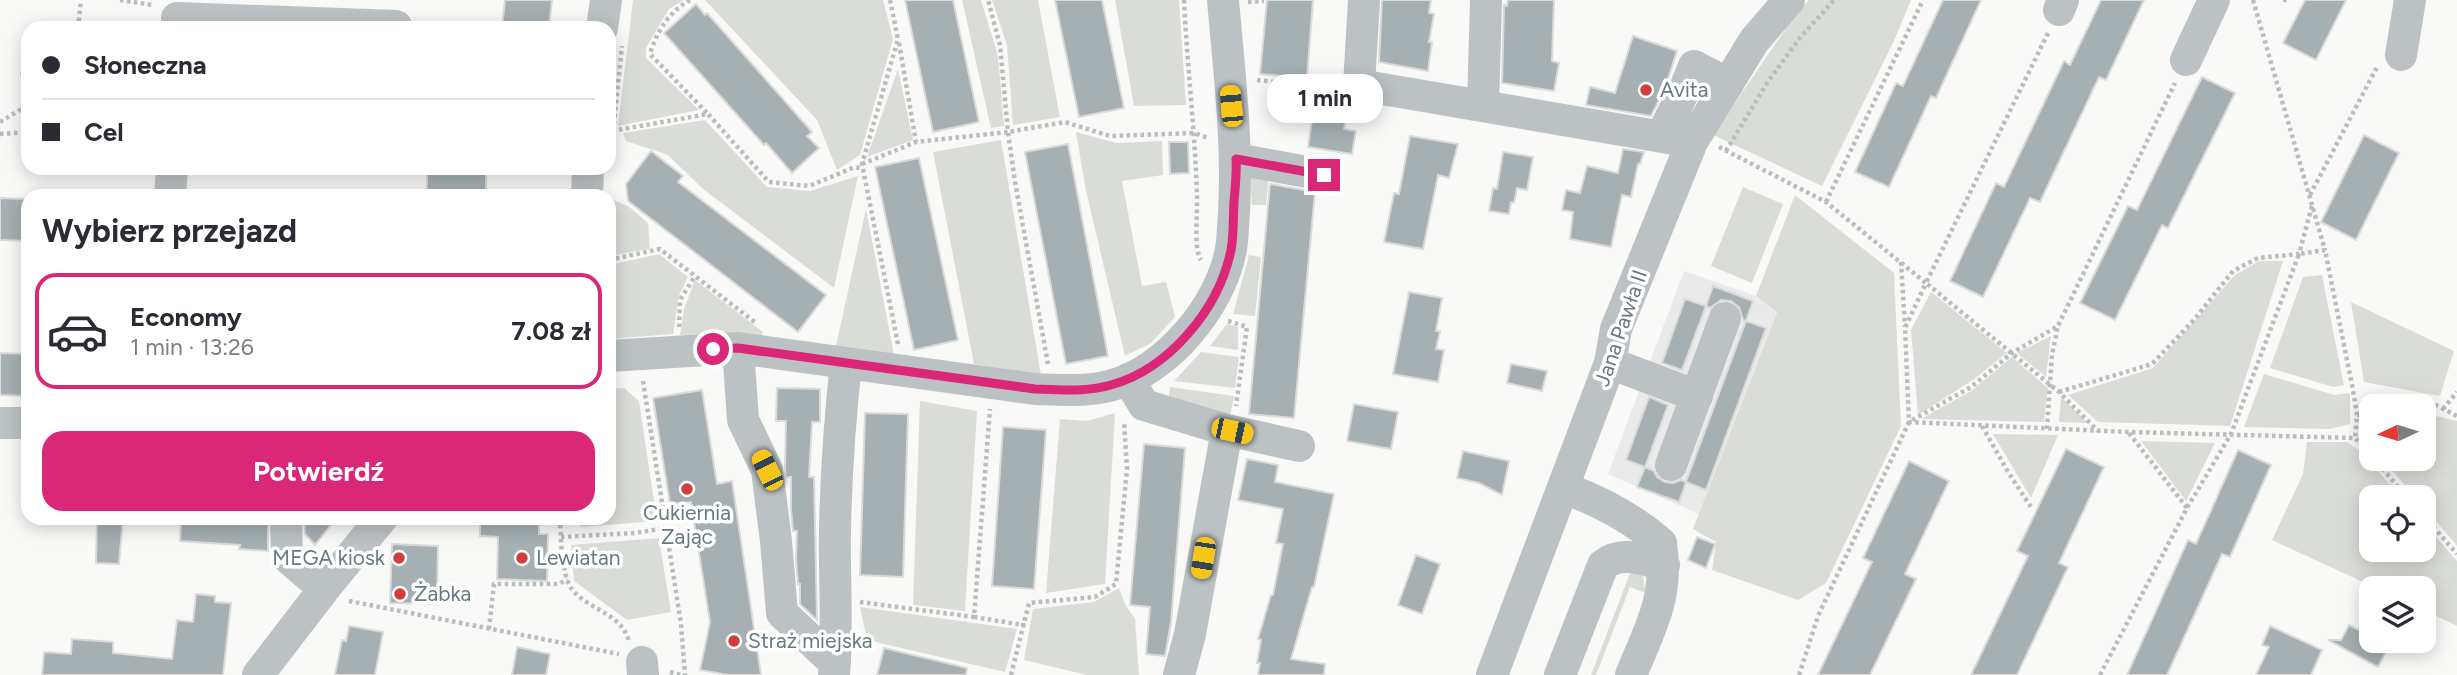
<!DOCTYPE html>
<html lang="pl">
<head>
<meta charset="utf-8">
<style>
  body { margin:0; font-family:Figtree,sans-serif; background:#f7f7f7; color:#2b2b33; height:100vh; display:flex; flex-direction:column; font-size:26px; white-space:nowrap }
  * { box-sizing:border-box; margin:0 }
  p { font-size:23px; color:#7c7c81 }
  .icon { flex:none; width:38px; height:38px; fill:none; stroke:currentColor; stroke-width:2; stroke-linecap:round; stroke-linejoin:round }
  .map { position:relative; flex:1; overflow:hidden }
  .panel { position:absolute; left:21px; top:189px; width:595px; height:336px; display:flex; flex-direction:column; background:#fff; border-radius:21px; box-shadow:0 4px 18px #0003 }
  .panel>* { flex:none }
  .hud { position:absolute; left:21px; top:21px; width:595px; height:154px; border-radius:21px; box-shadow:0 4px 18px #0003; display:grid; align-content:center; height:154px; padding:0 21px; background:#fff }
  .needle { width:46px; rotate:266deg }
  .tools { position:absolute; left:2359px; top:394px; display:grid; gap:14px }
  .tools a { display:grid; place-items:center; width:77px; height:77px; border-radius:14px; background:#fff; box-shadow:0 4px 18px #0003; font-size:35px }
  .end { position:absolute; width:32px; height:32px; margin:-16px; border:9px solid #db2777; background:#fff; box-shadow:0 0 0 4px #fff }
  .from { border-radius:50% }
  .bubble { position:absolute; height:49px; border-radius:21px; background:#fff; box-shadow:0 4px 18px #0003; font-size:23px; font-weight:700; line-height:49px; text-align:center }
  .car { position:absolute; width:21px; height:42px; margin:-21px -10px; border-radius:9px; box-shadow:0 0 5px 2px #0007; background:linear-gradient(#f5c518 24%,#345 0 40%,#f5c518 0 76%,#345 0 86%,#f5c518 0) }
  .hud b { display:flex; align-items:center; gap:24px; height:66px; font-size:26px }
  .hud b+b { border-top:2px solid #e1e1e2 }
  .hud i { width:18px; height:18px; background:#2b2b33 }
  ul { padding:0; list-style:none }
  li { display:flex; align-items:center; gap:21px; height:116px; margin:0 14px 10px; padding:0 7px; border:4px solid transparent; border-radius:21px }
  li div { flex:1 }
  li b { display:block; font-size:26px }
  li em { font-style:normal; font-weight:700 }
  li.active { border-color:#db2777 }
  li>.icon { width:63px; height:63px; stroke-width:1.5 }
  h2 { padding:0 21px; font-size:32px; line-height:84px }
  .button { display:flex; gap:14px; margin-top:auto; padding:14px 21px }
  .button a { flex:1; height:80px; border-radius:21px; background:#db2777; color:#fff; font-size:28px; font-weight:700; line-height:80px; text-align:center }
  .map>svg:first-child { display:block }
</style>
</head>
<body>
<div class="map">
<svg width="2457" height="675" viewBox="0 0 2457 675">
  <rect width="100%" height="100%" fill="#f9f9f7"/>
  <path fill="#eaeaea" d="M 1684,271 L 1756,296 L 1777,311 L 1699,514 L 1608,474 Z"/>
  <path fill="#daddd7" d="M 633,0 L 684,0 L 669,9 L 646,48 L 646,58 L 699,110 L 618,126 Z
    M 705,0 L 883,0 L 893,39 L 860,155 L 837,170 L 817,120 Z
    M 962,0 L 981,0 L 998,56 L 1004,126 L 991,128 Z
    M 992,0 L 1038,0 L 1060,117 L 1013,125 L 1007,45 Z
    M 1115,0 L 1179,0 L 1186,105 L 1134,106 Z
    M 1809,0 L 1911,0 L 1894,41 L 1822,186 L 1713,135 L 1795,15 Z
    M 898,69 L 913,140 L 867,157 Z
    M 705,120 L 767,187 L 810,191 L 858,176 L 834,288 L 703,189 L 668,155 L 626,141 L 623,133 Z
    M 1076,132 L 1116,143 L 1162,141 L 1163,175 L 1122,181 L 1142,286 L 1166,282 L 1175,317 L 1151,343 L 1125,356 L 1086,191 Z
    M 1001,140 L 1041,375 L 974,364 L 933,152 Z
    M 1250,170 L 1269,174 L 1266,205 L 1252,205 Z
    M 1743,187 L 1783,204 L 1752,283 L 1711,266 Z
    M 1795,195 L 1894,273 L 1901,426 L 1826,583 L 1798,600 L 1712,570 L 1716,542 L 1693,529 L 1777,312 L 1756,296 Z
    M 613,200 L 628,206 L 648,223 L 650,249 L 609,256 Z
    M 866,209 L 894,355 L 836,346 Z
    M 659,254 L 688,277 L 679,296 L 673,334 L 609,339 L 609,265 Z
    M 1249,255 L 1261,257 L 1255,316 L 1233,314 Z
    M 2259,261 L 2283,261 L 2230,426 L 2098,422 L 2068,395 L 2153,368 L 2235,275 Z
    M 2322,275 L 2344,385 L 2333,387 L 2270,368 L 2303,277 Z
    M 695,280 L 763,332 L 761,339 L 728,333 L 680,335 L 684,309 Z
    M 1931,292 L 2007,353 L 1973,380 L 1918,415 L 1911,330 Z
    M 2351,302 L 2454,351 L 2440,396 L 2364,382 Z
    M 1227,324 L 1238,327 L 1238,350 L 1210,346 Z
    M 2051,336 L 2046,377 L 2017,353 Z
    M 1201,352 L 1239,357 L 1235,388 L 1174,381 Z
    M 2012,357 L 2048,388 L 2044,422 L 1921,419 L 1971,391 Z
    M 2264,374 L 2334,395 L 2350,393 L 2350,424 L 2330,429 L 2244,427 Z
    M 1170,387 L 1234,396 L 1229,422 L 1168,403 Z
    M 624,388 L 639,401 L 657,521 L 580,527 L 579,518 L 609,518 L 609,389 Z
    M 2061,397 L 2088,423 L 2059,422 Z
    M 920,401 L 977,411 L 965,611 L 913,605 Z
    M 1115,413 L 1105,584 L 1046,593 L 1060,419 L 1087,421 Z
    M 2428,414 L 2457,421 L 2457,546 L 2424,507 L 2424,497 L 2415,497 L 2382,459 L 2424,458 L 2424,415 Z
    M 1993,434 L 2058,435 L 2031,498 Z
    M 2141,441 L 2215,443 L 2186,501 Z
    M 2307,442 L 2347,442 L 2360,451 L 2401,497 L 2371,497 L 2371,550 L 2424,550 L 2424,523 L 2457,561 L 2457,626 L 2424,610 L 2424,588 L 2376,588 L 2272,540 L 2303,474 Z
    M 659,538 L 671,612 L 627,620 L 574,581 L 571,545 Z
    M 1632,568 L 1643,576 L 1646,593 L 1630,587 L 1596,675 L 1591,675 Z
    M 1119,588 L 1126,606 L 1135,619 L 1139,675 L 1087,675 L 1024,660 L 1033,609 L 1094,602 Z
    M 860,607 L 1017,629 L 1005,672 L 867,640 Z"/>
  <path fill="#a6b0b3" stroke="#dbdad9" stroke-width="2" d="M 505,0 L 552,0 L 549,28 L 502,28 Z
    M 905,0 L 953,0 L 979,122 L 933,132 Z
    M 1055,0 L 1102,0 L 1124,108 L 1079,117 Z
    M 1267,0 L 1313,0 L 1307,78 L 1260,74 Z
    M 1382,0 L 1431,0 L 1429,13 L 1434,14 L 1429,42 L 1432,42 L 1428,71 L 1379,62 Z
    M 1508,0 L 1554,0 L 1552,61 L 1559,63 L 1554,91 L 1502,83 L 1504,5 L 1507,6 Z
    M 1943,0 L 1981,0 L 1936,98 L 1931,96 L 1889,187 L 1855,172 L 1896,83 L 1903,86 Z
    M 2101,0 L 2144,0 L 2106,80 L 2099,77 L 2040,202 L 2030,198 L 1983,297 L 1950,281 L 1996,183 L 2004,187 L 2064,61 L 2070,65 Z
    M 2305,0 L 2346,0 L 2316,60 L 2283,43 Z
    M 696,4 L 705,15 L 707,13 L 812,132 L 807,136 L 819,148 L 792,173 L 766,143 L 764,145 L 664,33 Z
    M 1633,36 L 1677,51 L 1665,88 L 1651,116 L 1586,105 L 1590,87 L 1615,93 Z
    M 2202,77 L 2235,93 L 2168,228 L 2162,225 L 2115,320 L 2080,303 L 2128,206 L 2137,210 Z
    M 1313,113 L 1346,119 L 1344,129 L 1356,131 L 1352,154 L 1308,147 Z
    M 2364,135 L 2399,153 L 2356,240 L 2321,222 Z
    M 1410,136 L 1458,144 L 1449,178 L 1438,175 L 1423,249 L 1384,242 L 1394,193 L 1399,194 Z
    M 1169,142 L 1188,142 L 1189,173 L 1170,174 Z
    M 1068,144 L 1108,356 L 1066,364 L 1025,152 Z
    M 1623,149 L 1644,152 L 1640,164 L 1638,164 L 1631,197 L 1622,195 L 1611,247 L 1570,239 L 1573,212 L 1562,210 L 1566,190 L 1580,193 L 1587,166 L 1618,173 Z
    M 651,151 L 683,176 L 678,182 L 826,295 L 798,332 L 628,201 L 626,184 Z
    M 1503,152 L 1533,157 L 1527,190 L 1517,188 L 1514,203 L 1511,202 L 1509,214 L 1489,211 L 1493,188 L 1497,189 Z
    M 919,158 L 958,340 L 914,350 L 875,167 Z
    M 427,168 L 486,168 L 486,196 L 427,193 Z
    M 1270,184 L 1315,192 L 1294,418 L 1249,414 Z
    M 0,198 L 28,199 L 28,241 L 0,240 Z
    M 1713,286 L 1753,301 L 1746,321 L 1743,320 L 1739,307 L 1731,301 L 1721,300 L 1710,308 L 1706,306 L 1682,370 L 1662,363 L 1685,299 L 1706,306 Z
    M 1409,292 L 1442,298 L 1436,331 L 1440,331 L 1436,349 L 1444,350 L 1438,382 L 1393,374 Z
    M 1746,321 L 1766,328 L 1706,490 L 1686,482 Z
    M 0,353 L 28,354 L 28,396 L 0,395 Z
    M 1511,364 L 1547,371 L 1542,391 L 1507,383 Z
    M 777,388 L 820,389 L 820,422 L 812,422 L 809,477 L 814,477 L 817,620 L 800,604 L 800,584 L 798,584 L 796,559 L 797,531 L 793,531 L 791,510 L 791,477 L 786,477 L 785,467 L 786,421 L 776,421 Z
    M 702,390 L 717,484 L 732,481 L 761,675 L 729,675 L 700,670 L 710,622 L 691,502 L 670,504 L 653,398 Z
    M 1649,397 L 1668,405 L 1645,467 L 1626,460 Z
    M 1354,404 L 1398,412 L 1391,449 L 1347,441 Z
    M 865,413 L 908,414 L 903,577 L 860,575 Z
    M 1003,427 L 1046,430 L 1034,589 L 992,586 Z
    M 1144,444 L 1185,448 L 1171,622 L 1165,656 L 1146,654 L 1150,607 L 1130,605 Z
    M 2066,449 L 2104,467 L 2059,563 L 2068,567 L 2017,675 L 1971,675 L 2028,556 L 2017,551 Z
    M 2238,450 L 2271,465 L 2230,557 L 2222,554 L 2167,675 L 2127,675 L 2188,540 L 2196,544 Z
    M 1463,451 L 1509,461 L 1502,495 L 1479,483 L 1457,478 Z
    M 1247,459 L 1278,465 L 1275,482 L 1334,494 L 1314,587 L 1312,587 L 1291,659 L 1325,664 L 1324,675 L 1258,675 L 1260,663 L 1257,663 L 1261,640 L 1258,639 L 1271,595 L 1273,595 L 1283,544 L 1276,543 L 1283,509 L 1238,500 Z
    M 1909,461 L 1949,481 L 1905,574 L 1916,579 L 1870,675 L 1818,675 L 1872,562 L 1863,558 Z
    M 1645,467 L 1654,471 L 1657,477 L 1665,482 L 1673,483 L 1681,480 L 1686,482 L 1679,502 L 1637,487 Z
    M 97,518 L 123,518 L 119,564 L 96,563 Z
    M 181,518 L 268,521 L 268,551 L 239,549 L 240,545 L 180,541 Z
    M 304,518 L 336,518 L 315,545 L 305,534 Z
    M 480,518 L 539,518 L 539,534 L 548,534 L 547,581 L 497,579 L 498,537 L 480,536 Z
    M 1697,537 L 1715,544 L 1706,568 L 1688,560 Z
    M 392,544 L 438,546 L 437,604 L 390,603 Z
    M 1416,555 L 1440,564 L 1422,614 L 1398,605 Z
    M 196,594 L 215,596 L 215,602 L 231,603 L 223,675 L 42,675 L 44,652 L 71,654 L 72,639 L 113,642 L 113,653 L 172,659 L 177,620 L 193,622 Z
    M 2349,625 L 2371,636 L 2371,640 L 2392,640 L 2378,667 L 2328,640 L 2341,640 Z
    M 349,626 L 383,632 L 375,675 L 335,675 L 342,640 L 346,641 Z
    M 2270,626 L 2322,650 L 2311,675 L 2256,675 L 2269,647 L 2262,645 Z
    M 517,647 L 550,654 L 546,675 L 512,675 Z
    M 884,648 L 967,668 L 966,675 L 877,675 Z"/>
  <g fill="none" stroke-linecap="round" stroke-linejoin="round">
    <path stroke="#b9bdbf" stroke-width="4.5" stroke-dasharray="3.5 3.5" stroke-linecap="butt" d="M 120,0 L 153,5
      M 690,0 C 669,12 657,31 650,54 L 708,114
      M 890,0 L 898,39 L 862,164 L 898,344
      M 1184,0 C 1187,65 1195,130 1197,196 C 1198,212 1193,248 1201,260
      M 2253,0 L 2325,250
      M 2283,0 L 2288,0
      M 1248,2 L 1264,1
      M 78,28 L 81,0
      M 2048,33 L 1926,283 L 2059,392 L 2098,431
      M 899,43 L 916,142
      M 21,75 L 28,70
      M 1257,80 L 1308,86 L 1313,81 L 1334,83
      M 0,122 L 28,105
      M 612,131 L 708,114 L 769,182 L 809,186 L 855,167 L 863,169
      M 0,134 L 28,132
      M 1719,147 L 1826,202 L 1926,283 L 1905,328 L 1909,422 L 2128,432 L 2355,438 L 2371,456
      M 1726,151 L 1767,83 L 1799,39 L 1834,0
      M 611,152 L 622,46
      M 862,164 L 916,142 L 1008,132 L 1000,45 L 988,0
      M 2310,195 L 2377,67
      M 1826,202 L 1923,0
      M 609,260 L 660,249 L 756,323
      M 1901,262 L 1905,327
      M 1228,321 L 1247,327 L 1236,406
      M 679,327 L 680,300 L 695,276
      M 1048,364 L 1015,182 L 1008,132 L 1065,122 L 1110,136 L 1194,133 L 1208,138
      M 643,381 L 666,528
      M 2059,392 L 2152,364 L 2193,321 L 2233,271 L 2258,258 L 2299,254 L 2312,206
      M 2407,406 L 2436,405 L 2457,416
      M 2443,409 L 2457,392
      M 2357,415 L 2371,413
      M 1982,426 L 2008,472 L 2031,507
      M 2047,429 L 2052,355 L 2058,326
      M 2129,433 L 2187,508
      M 2373,458 L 2407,497
      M 2424,516 L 2457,554
      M 560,518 C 561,537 561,572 571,588 C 587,610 623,613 629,642
      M 561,537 L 635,533 L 666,528 L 681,624 L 685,675
      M 349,601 L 619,654
      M 860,602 L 974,617 L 990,409
      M 974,617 L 1023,625 L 1023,623
      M 489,629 L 494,584 L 559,584 L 567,579
      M 670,672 L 680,675
      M 1011,675 L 1029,603 L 1095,597 L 1116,584 L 1127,469 L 1124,421
      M 1799,675 L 1818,616 L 1909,422 L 1971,387 L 2012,353 L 2058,326 L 2175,83
      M 2100,675 L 2187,508 L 2231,434 L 2299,254 L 2325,250 L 2353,390 L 2357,415 L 2355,438"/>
    <path stroke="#bcc2c4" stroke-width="32" d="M 1364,0 L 1359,85 L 1692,142
      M 2059,10 L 2063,0
      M 177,18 L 396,26
      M 602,28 L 606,0
      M 2401,55 L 2410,0
      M 2186,60 L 2214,0
      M 1483,106 L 1486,0
      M 1661,137 L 1684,91 L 1694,66 L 1728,84
      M 1236,159 L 1324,175
      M 170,196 L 172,168
      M 587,196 L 588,168
      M 738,348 L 743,420 L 767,470 L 776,541 L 782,613 L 835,663
      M 609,356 L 738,348 L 1035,389 C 1060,390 1085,392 1109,386 C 1166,372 1221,306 1231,249 C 1233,237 1233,224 1234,212 C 1238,141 1229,71 1223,0
      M 1610,363 L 1697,396
      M 1128,379 L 1144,405 L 1227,430 L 1299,446
      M 0,423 L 28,423
      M 1671,465 L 1725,318
      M 1564,488 C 1600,501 1631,517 1661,543 C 1669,597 1651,626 1631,675
      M 286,518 L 287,557 L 324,589
      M 642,662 L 643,675
      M 258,675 L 324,589 L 382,518
      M 834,675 C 838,626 834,578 835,530 C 836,474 840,418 846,363
      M 1179,675 L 1190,634 L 1227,430
      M 1492,675 L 1610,363 L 1616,329 L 1692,142 L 1754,41 L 1789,0
      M 1560,675 L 1603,565 C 1622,550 1643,560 1664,565"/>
  </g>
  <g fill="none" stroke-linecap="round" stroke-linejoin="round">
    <path stroke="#db2777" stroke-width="9" d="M 713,349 L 738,348 L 1035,389 C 1060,390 1086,392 1111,385 C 1169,369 1219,309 1231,250 C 1234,235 1233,217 1234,202 C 1235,188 1237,173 1236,159 L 1324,175"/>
  </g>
  <g fill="#d23e3e" stroke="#fff" stroke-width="2.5">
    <circle cx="1646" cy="90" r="7"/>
    <circle cx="687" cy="489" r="7"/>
    <circle cx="399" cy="558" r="7"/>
    <circle cx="522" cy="558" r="7"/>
    <circle cx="400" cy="594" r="7"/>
    <circle cx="734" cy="641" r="7"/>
  </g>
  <g text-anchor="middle" stroke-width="7" stroke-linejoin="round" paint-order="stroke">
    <g font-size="21" fill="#667a7f" stroke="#fff" text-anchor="start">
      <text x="1660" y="97">Avita</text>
      <text x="687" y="520" text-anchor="middle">Cukiernia<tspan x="687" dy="24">Zając</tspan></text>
      <text x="385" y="565" text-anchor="end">MEGA kiosk</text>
      <text x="536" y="565">Lewiatan</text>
      <text x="414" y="601">Żabka</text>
      <text x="748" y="648">Straż miejska</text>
    </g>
    <g font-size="21" fill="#667a7f" stroke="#fff">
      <text transform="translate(1621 328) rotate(-71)" y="7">Jana Pawła II</text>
    </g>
  </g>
</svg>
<div class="tools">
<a><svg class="needle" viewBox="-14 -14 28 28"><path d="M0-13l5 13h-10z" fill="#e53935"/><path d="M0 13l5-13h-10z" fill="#7c7c81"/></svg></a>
<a><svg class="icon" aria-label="locate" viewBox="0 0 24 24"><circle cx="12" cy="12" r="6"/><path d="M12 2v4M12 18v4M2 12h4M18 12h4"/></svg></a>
<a><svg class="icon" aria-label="layers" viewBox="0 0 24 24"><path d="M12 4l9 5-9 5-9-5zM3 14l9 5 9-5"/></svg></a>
</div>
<i class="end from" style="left:713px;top:349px"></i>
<i class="end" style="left:1324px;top:175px"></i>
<div class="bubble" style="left:1267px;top:74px;width:116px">1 min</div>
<i class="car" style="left:1231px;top:106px;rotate:355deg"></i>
<i class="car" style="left:1232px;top:431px;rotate:102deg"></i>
<i class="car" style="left:767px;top:470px;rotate:334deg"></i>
<i class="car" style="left:1203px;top:558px;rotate:189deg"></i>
<div class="hud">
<b><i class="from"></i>Słoneczna</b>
<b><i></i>Cel</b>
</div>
<section class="panel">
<h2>Wybierz przejazd</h2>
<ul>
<li class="active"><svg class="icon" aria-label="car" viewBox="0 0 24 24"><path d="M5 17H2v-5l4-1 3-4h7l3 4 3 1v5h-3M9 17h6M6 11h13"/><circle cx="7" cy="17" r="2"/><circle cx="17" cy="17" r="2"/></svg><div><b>Economy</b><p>1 min · 13:26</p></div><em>7.08 zł</em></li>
</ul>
<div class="button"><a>Potwierdź</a></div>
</section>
</div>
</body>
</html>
